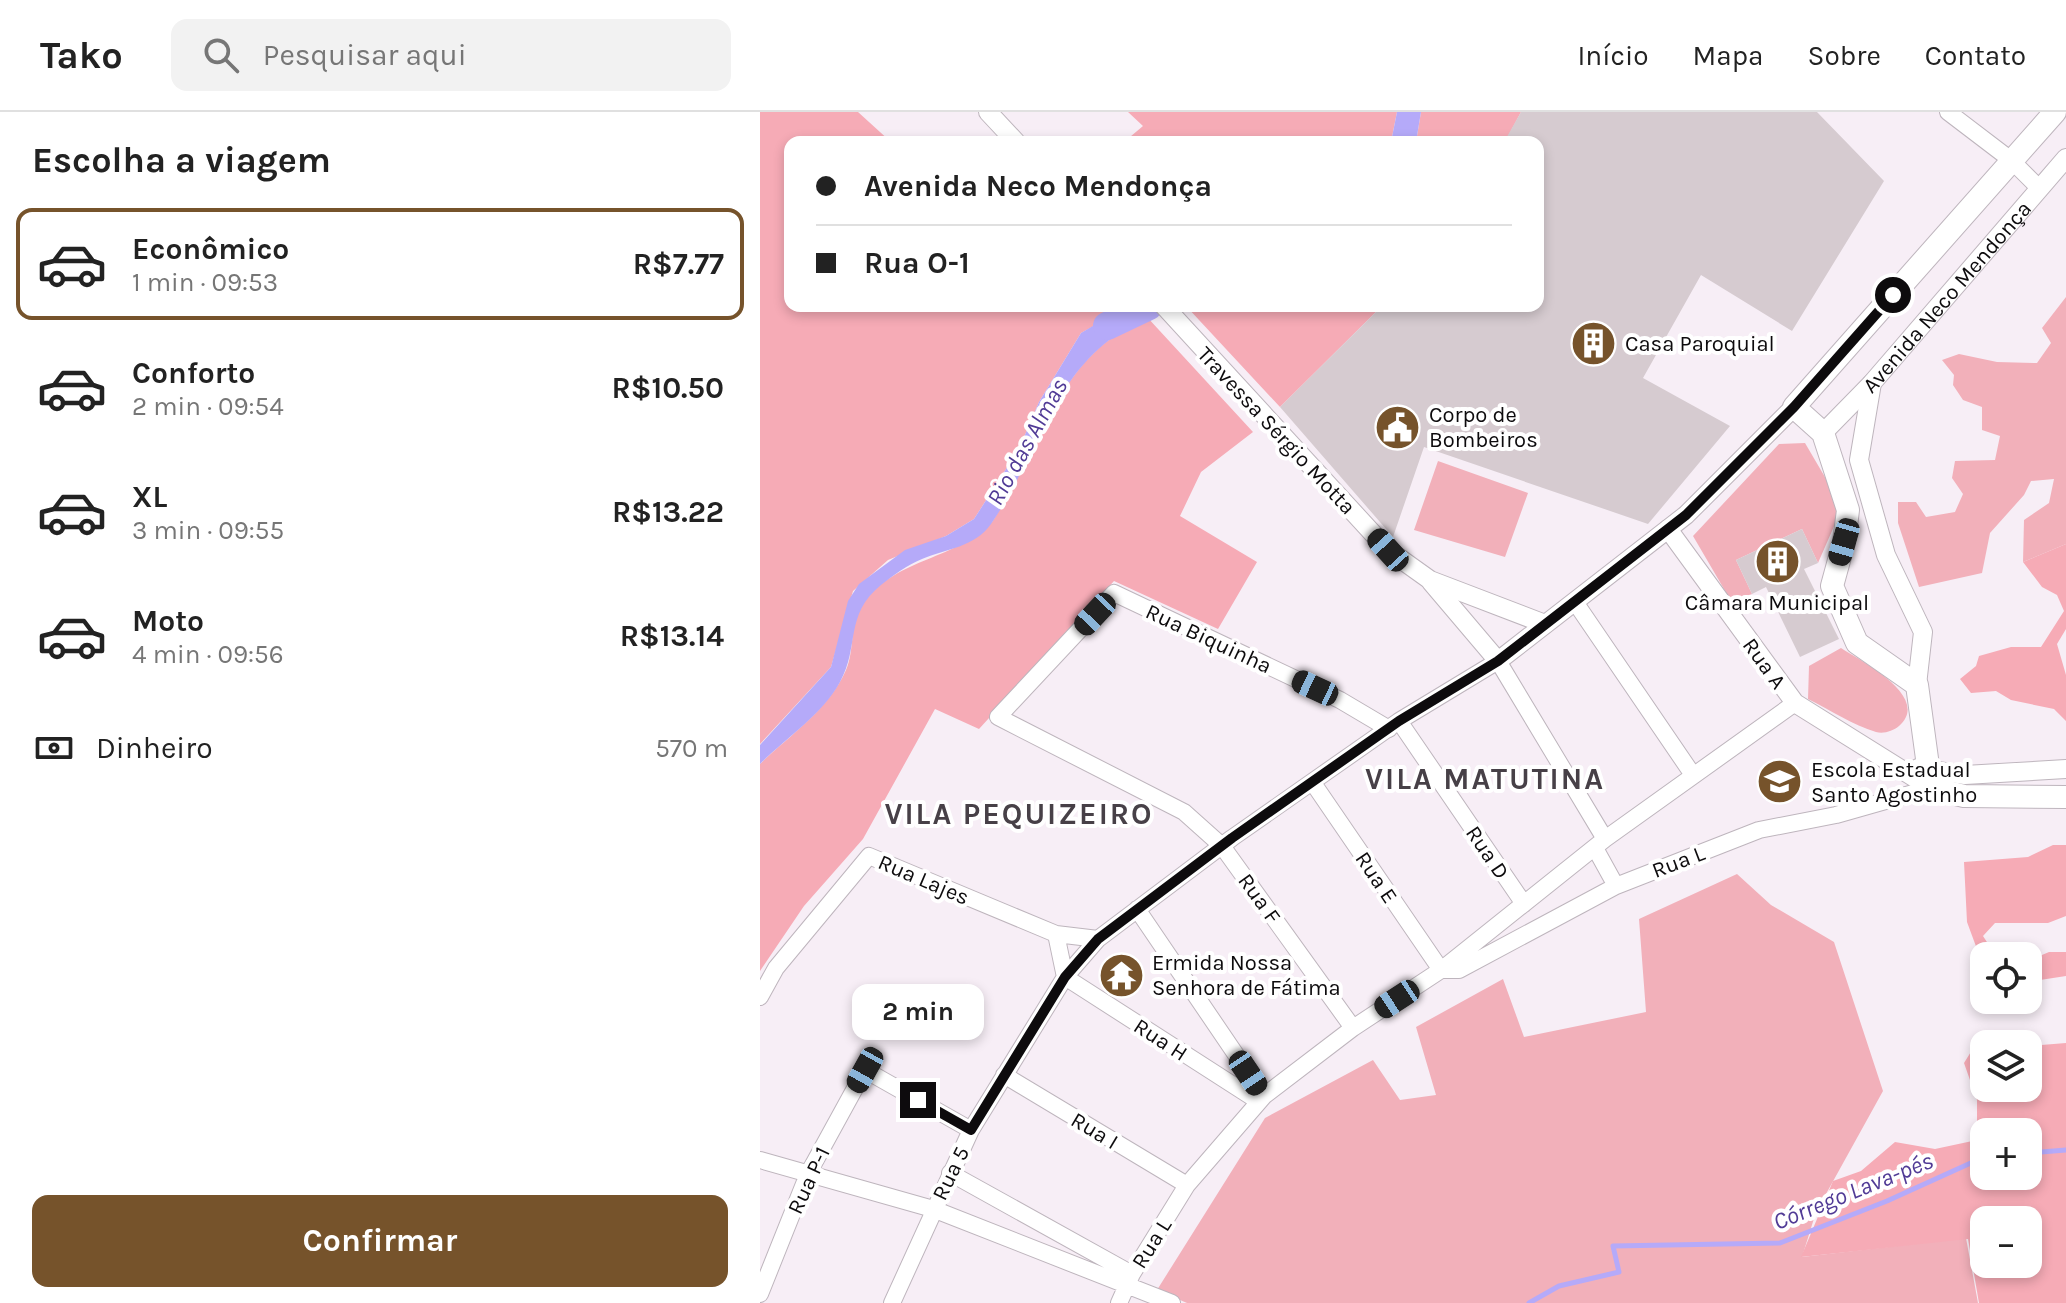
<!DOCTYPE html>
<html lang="pt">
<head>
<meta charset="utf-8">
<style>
  body { margin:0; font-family:Karla,sans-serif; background:#f2f2f2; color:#222; height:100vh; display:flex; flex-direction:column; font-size:30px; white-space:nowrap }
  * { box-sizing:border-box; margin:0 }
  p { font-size:26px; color:#767676 }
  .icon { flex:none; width:44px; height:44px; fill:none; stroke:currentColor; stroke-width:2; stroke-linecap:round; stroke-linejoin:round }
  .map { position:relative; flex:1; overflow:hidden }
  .side { display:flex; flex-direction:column; background:#fff; width:760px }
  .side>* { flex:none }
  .guide { position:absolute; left:24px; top:24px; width:760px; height:176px; border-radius:16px; box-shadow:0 4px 12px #0003; display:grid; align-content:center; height:176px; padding:0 32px; background:#fff }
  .buttons { position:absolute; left:1210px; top:830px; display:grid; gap:16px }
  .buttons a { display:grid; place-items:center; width:72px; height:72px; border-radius:16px; background:#fff; box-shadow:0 4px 12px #0003; font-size:40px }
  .end { position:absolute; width:36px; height:36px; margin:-18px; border:10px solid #0d0b0d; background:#fff; box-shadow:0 0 0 4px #fff }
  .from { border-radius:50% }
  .bubble { position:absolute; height:56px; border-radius:16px; background:#fff; box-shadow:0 4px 12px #0003; font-size:26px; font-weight:700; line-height:56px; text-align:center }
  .car { position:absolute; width:24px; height:48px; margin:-24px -12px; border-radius:10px; box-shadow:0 0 6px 2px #0007; background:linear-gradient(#222 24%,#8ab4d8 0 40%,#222 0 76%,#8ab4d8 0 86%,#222 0) }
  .guide b { display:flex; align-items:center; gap:28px; height:76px; font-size:30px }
  .guide b+b { border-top:2px solid #e0e0e0 }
  .guide i { width:20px; height:20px; background:#222 }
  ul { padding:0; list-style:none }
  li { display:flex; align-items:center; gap:24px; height:112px; margin:0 16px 12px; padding:0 16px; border:4px solid transparent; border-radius:16px }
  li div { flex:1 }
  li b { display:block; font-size:30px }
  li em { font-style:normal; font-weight:700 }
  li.current { border-color:#76532b }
  li>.icon { width:72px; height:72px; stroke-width:1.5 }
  h2 { padding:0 32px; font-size:36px; line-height:96px }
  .pay { display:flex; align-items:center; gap:20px; height:88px; padding:0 32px; font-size:30px }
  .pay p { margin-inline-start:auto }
  .primary-button { display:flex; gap:16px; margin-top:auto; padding:16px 32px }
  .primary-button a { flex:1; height:92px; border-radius:16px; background:#76532b; color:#fff; font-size:32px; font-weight:700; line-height:92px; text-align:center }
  header { display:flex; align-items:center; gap:48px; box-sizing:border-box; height:112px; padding:0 40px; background:#fff; border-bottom:2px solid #e0e0e0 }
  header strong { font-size:38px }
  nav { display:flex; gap:44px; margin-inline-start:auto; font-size:28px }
  .search { width:560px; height:72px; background:#f2f2f2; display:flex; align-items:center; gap:20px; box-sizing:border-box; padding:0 28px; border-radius:16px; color:#767676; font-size:30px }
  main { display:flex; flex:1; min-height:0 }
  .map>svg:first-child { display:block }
</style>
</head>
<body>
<header>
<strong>Tako</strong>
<div class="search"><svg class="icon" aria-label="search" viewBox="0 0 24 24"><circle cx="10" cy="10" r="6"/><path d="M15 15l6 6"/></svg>Pesquisar aqui</div>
<nav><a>Início</a><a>Mapa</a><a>Sobre</a><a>Contato</a></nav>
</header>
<main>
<section class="side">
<h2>Escolha a viagem</h2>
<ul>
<li class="current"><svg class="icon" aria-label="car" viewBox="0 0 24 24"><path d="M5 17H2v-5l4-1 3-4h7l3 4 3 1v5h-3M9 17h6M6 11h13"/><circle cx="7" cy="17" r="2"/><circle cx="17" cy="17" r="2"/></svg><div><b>Econômico</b><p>1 min · 09:53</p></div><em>R$7.77</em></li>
<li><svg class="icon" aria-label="car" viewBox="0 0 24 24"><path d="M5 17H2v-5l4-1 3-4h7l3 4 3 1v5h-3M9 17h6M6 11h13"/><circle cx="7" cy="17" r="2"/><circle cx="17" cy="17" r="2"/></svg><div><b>Conforto</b><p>2 min · 09:54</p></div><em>R$10.50</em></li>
<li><svg class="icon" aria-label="car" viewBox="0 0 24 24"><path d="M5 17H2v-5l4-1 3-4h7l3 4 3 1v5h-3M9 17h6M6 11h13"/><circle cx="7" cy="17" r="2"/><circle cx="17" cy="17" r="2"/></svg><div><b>XL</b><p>3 min · 09:55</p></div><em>R$13.22</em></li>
<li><svg class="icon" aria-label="car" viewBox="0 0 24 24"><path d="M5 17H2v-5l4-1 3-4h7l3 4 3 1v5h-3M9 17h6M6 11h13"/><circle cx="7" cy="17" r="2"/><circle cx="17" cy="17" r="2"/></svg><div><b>Moto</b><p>4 min · 09:56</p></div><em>R$13.14</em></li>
</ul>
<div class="pay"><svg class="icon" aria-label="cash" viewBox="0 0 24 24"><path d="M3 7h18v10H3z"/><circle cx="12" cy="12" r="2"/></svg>Dinheiro<p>570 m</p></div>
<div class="primary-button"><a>Confirmar</a></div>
</section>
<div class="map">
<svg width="1306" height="1191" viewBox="0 0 1306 1191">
  <rect width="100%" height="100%" fill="#f7eef6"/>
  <path fill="#f2b0ba" d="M 1306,185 L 1306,432 L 1263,450 L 1264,408 L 1289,391 L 1294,367 L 1271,369 L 1264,383 L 1230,421 L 1222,461 L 1159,475 L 1138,411 L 1138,390 L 1156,390 L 1166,405 L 1195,400 L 1203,382 L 1192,366 L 1195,349 L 1235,348 L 1240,324 L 1222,318 L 1222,295 L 1203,288 L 1193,273 L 1194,263 L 1182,248 L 1199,242 L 1237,250 L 1277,251 L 1291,231 L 1282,216 Z
    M 1045,331 L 1079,389 L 1075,412 L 1058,451 L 1042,417 L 976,448 L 992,482 L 971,489 L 933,424 L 1019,332 Z
    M 678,349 L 768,381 L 745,445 L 654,418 Z
    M 1081,536 C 1101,549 1172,585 1139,614 C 1133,619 1124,622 1116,620 C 1093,613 1070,598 1048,587 L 1049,554 Z
    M 977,762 L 1011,793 L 1074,830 L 1123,979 L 1056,1100 L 1042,1145 L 1206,1126 L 1218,1191 L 427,1191 L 397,1178 L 505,1006 L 613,948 L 640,988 L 676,983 L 656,915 L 743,867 L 764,925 L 886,900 L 879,807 Z"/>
  <path fill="#f6abb6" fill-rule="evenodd" d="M 0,0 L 98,0 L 131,30 L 30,30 L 30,194 L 370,194 L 321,221 L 279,290 L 259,337 L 214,407 L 186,424 L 128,448 L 93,479 L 71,555 L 0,632 Z
    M 368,0 L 637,0 L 631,30 L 364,30 L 383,14 Z
    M 661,0 L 761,0 L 745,30 L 656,30 Z
    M 426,194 L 622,194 L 520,295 Z
    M 387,205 L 493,320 L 441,360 L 420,404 L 497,450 L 458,517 L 354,469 L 219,617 L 175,597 L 103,727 L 44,794 L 0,859 L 0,652 C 30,623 69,597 86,558 C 95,538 89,513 102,493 C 133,447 191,449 229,413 C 238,405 243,387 250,376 C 295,304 304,244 387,205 Z
    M 1306,432 L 1306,517 L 1297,532 L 1306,563 L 1306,609 L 1294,597 L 1251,588 L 1236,579 L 1211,581 L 1200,567 L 1216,554 L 1219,544 L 1251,535 L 1281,535 L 1304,499 L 1297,483 L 1282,475 L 1263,450 Z
    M 1293,733 L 1306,733 L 1306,804 L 1288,811 L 1235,811 L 1223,824 L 1236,844 L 1224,844 L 1224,856 L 1207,810 L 1204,750 L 1268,745 Z
    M 1289,840 L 1306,840 L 1306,864 L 1268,870 L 1268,849 Z
    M 1222,922 L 1251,932 L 1224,932 L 1224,976 L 1268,976 L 1268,934 L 1306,931 L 1306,1191 L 1219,1191 L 1208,1127 L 1041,1145 L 1073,1069 L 1101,1059 L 1135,1030 L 1175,1037 L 1217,1028 L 1217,988 L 1204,951 ZM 1224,1020 L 1268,1020 L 1268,1064 L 1224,1064 ZM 1224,1108 L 1268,1108 L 1268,1152 L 1224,1152 Z"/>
  <path fill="#b5aaf9" d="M 637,0 L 661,0 L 656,30 L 631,30 Z
    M 378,194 L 387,205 C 292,250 286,332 231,412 C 215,435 186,437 162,447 C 147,453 134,463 121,473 C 84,503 100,534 80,570 C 63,602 26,626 0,652 L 0,633 L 71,555 L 88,489 L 99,472 L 145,438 L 186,424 L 214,407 L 259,337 L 279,290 L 321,221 L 365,195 Z"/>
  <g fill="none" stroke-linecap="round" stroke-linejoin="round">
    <path stroke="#b5aaf9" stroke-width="5" d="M 1268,1041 L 1306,1038
      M 769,1191 L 799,1174 L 859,1160 L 853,1134 L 1020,1131 L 1127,1089 L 1224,1045"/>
    <path stroke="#b5aaf9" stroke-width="28" d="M 347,214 L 389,194"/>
  </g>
  <path fill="#d6cbd0" d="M 761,0 L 1057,0 L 1124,69 L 1032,219 L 941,163 L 883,266 L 970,314 L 888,412 L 664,335 L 633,425 L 520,295 L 622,194 L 778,194 L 778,30 L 744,30 Z
    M 1042,417 L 1058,451 L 1044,457 L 1079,527 L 1040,545 L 1006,475 L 992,482 L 976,448 Z"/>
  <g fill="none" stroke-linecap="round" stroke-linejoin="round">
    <defs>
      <path id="minor" d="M 1188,0 L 1251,48 L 1280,77
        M 815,490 L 933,663
        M 639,609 L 764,792
        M 553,671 L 681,858
        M 835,736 L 856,774
        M 377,797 L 504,984
        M 296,822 L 305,865 L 498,989
        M 681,858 L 699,858 L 856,774 L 999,718 L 1076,703 L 1171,676
        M 0,885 L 16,856 L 109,744 L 296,822 L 338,827
        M 593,916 L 462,734 L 424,700 L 238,605 L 354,481 L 580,588 L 629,617
        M 244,963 L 427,1073
        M 0,1048 L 173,1097 L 412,1191
        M 190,1061 L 372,1162
        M 0,1182 L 48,1062 L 105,958 L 211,1018
        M 132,1191 L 211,1018 L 305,865 L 338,827 L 472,726 L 639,609 L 738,549 L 845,727
        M 359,1191 L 372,1162 L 427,1073 L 504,984 L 593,916 L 681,858 L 845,727 L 1035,591"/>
      <g id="tertiary">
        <path d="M 228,0 L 256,30"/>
        <path d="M 404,194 L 628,438 L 670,468 L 785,512"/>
        <path d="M 1112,271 L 1099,348 L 1126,443 L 1163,520 L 1157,573"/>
        <path id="s1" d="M 1063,321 L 1112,271 L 1306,46"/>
        <path d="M 908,417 L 1035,591 L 1171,676"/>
        <path d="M 671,470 L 738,549 L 926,403 L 1034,295"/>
        <path d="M 1158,656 L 1205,663 L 1306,657"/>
      </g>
      <path id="secondary" d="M 1295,0 L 1034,295 L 1063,321 L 1088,398 L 1084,430 L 1072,474 L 1097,531 L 1157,573 L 1171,676 L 1204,684 L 1306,685"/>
    </defs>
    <use href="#minor" stroke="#beb5bd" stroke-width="18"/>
    <use href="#tertiary" stroke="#beb5bd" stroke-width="20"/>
    <use href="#secondary" stroke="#beb5bd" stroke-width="24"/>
    <use href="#minor" stroke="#fff" stroke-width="16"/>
    <use href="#tertiary" stroke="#fff" stroke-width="18"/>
    <use href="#secondary" stroke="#fff" stroke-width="22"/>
  </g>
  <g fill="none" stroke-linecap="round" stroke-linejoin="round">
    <path stroke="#0d0b0d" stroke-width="10" d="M 158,988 L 211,1018 L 305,865 L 338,827 L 472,726 L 639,609 L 738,549 L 926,403 L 1034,295 L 1133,183"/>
  </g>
  <defs>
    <symbol id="building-disc" viewBox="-11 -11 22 22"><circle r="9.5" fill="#76532b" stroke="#fff"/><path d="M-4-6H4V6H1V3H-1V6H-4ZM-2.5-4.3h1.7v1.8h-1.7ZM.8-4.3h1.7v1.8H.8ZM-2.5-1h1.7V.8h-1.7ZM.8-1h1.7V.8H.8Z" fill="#fff"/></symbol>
    <symbol id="civic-disc" viewBox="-11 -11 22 22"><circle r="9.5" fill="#76532b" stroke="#fff"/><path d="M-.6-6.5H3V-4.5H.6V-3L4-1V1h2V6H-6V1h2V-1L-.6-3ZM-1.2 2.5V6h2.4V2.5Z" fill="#fff"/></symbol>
    <symbol id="school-disc" viewBox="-11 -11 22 22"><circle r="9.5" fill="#76532b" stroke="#fff"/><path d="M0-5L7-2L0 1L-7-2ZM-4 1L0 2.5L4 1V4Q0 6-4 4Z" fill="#fff"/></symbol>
    <symbol id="temple-disc" viewBox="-11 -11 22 22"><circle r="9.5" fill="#76532b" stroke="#fff"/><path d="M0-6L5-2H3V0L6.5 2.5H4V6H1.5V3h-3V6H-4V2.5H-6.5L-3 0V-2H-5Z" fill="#fff"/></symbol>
  </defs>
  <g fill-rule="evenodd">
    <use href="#building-disc" x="808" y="206" width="51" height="51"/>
    <use href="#civic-disc" x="612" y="290" width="51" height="51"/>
    <use href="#building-disc" x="992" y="424" width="51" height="51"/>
    <use href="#school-disc" x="994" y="644" width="51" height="51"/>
    <use href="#temple-disc" x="336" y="838" width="51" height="51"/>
  </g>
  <g text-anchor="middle" stroke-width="8" stroke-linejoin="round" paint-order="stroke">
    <g font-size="22" fill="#0d0b0d" stroke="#fff">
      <text dy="8" stroke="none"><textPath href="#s1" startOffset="184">Avenida Neco Mendonça</textPath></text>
      <text transform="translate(517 318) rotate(47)" y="8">Travessa Sérgio Motta</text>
      <text transform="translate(449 526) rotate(25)" y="8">Rua Biquinha</text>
      <text transform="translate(1005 551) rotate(54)" y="8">Rua A</text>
      <text transform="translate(728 740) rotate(56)" y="8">Rua D</text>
      <text transform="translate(918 749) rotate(-21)" y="8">Rua L</text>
      <text transform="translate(617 765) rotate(56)" y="8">Rua E</text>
      <text transform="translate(164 767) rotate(23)" y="8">Rua Lajes</text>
      <text transform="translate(500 786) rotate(54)" y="8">Rua F</text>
      <text transform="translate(401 927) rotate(33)" y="8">Rua H</text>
      <text transform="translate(335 1018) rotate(31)" y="8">Rua I</text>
      <text transform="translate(190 1061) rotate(-64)" y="8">Rua 5</text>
      <text transform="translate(48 1068) rotate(-65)" y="8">Rua P-1</text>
      <text transform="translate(391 1131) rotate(-58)" y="8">Rua L</text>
    </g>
    <g font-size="22" fill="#0d0b0d" stroke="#fff" text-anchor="start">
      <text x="865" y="239">Casa Paroquial</text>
      <text x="669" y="310">Corpo de<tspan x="669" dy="25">Bombeiros</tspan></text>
      <text x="1017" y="498" text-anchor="middle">Câmara Municipal</text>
      <text x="1051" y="665">Escola Estadual<tspan x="1051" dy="25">Santo Agostinho</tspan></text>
      <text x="392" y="858">Ermida Nossa<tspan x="392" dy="25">Senhora de Fátima</tspan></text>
    </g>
    <g font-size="24" font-style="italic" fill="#513b96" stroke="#fff">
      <text transform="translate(267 330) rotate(-61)" y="8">Rio das Almas</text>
      <text transform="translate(1093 1079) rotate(-22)" y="8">Córrego Lava-pés</text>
    </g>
    <g font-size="30" font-weight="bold" letter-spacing="2" fill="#474047" stroke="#fff">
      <text x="725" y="677">VILA MATUTINA</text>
      <text x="259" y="712">VILA PEQUIZEIRO</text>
    </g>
  </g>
</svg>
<div class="buttons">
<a><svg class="icon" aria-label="locate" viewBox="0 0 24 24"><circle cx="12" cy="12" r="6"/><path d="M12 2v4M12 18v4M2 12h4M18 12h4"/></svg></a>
<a><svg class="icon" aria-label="layers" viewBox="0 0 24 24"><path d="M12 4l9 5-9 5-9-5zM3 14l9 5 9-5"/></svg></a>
<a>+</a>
<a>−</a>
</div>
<i class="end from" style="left:1133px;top:183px"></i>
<i class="end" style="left:158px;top:988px"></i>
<div class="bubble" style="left:92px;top:872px;width:132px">2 min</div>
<i class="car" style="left:1084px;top:430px;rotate:196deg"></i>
<i class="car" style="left:628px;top:438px;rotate:318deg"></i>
<i class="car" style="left:335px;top:502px;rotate:223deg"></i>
<i class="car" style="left:555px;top:576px;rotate:295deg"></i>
<i class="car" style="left:637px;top:887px;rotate:237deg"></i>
<i class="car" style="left:105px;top:958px;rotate:209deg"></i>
<i class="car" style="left:488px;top:961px;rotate:146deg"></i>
<div class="guide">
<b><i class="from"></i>Avenida Neco Mendonça</b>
<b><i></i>Rua O-1</b>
</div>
</div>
</main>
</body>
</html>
